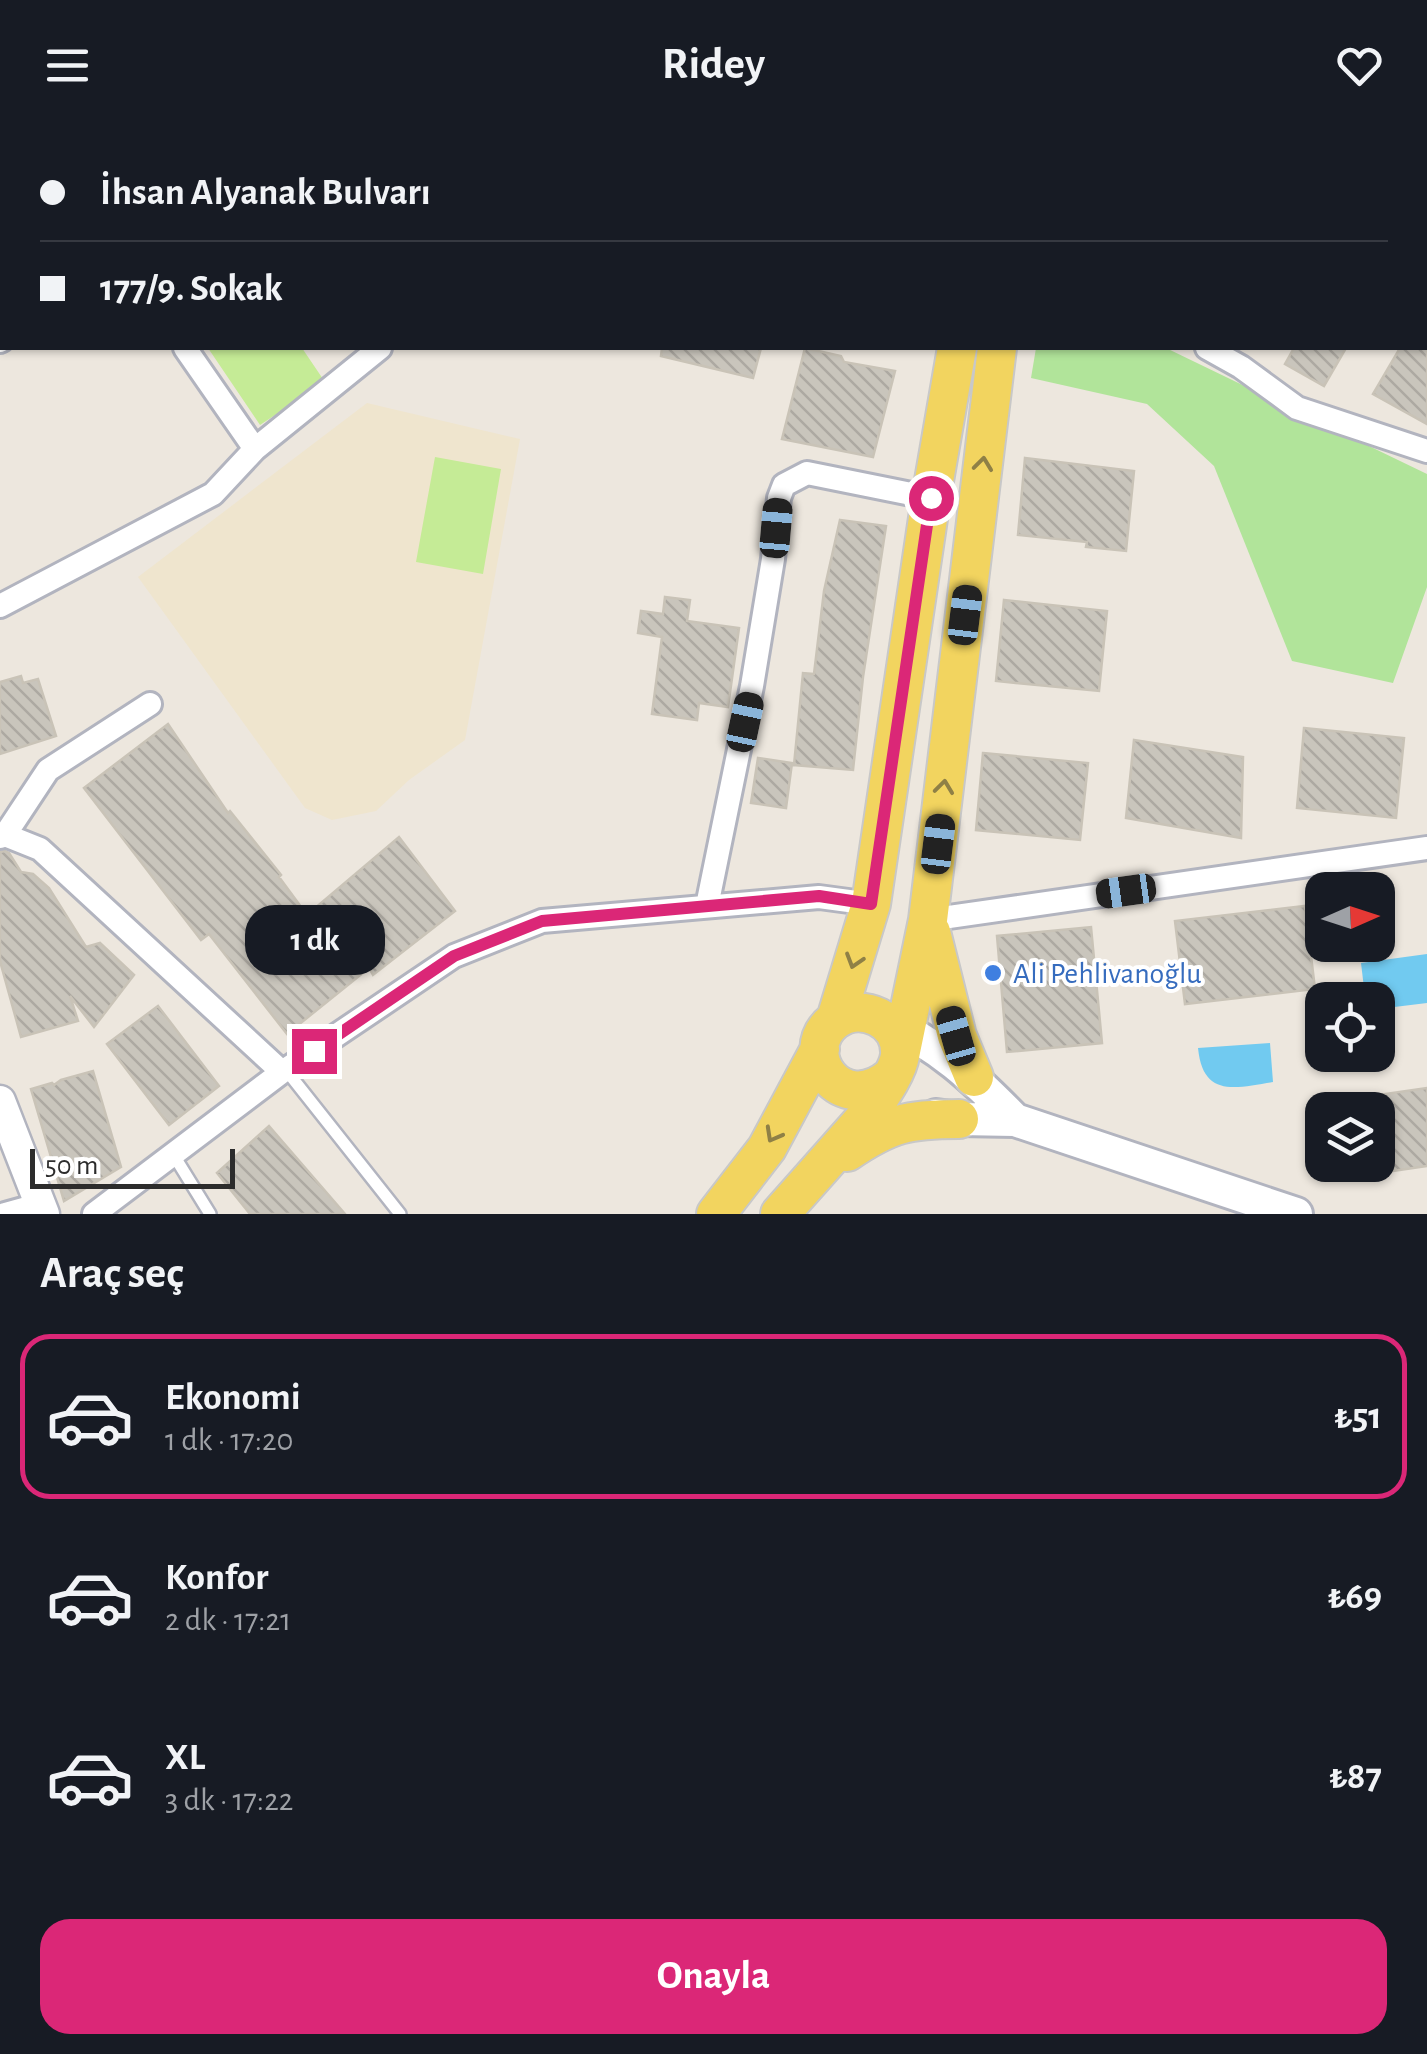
<!DOCTYPE html>
<html lang="tr">
<head>
<meta charset="utf-8">
<style>
  body { margin:0; font-family:"Alegreya Sans",sans-serif; background:#20242c; color:#f1f3f6; height:100vh; display:flex; flex-direction:column; font-size:38px; white-space:nowrap }
  * { box-sizing:border-box; margin:0 }
  p { font-size:32px; color:#9ea1a6 }
  .icon { flex:none; width:55px; height:55px; fill:none; stroke:currentColor; stroke-width:2; stroke-linecap:round; stroke-linejoin:round }
  .map { position:relative; height:1084px; overflow:hidden }
  .sheet { display:flex; flex-direction:column; background:#171b24; flex:1 }
  .sheet>* { flex:none }
  .top-card { position:absolute; left:0px; top:0px; width:1428px; height:220px; box-shadow:0 2px 8px #0004; display:grid; align-content:center; height:220px; padding:0 40px; background:#171b24 }
  .needle { width:65px; rotate:87deg }
  .controls { position:absolute; left:1305px; top:742px; display:grid; gap:20px }
  .controls a { display:grid; place-items:center; width:90px; height:90px; border-radius:20px; background:#171b24; box-shadow:0 2px 8px #0004; font-size:50px }
  .scale { position:absolute; left:30px; bottom:25px; width:205px; box-sizing:border-box; padding-left:10px; border:5px solid #2c2c2c; border-top:0; font-size:28px; line-height:35px; white-space:nowrap; color:#2c2c2c; -webkit-text-stroke:8px #fff; paint-order:stroke }
  .end { position:absolute; width:45px; height:45px; margin:-22px; border:12px solid #db2777; background:#fff; box-shadow:0 0 0 5px #fff }
  .from { border-radius:50% }
  .bubble { position:absolute; height:70px; border-radius:30px; background:#171b24; box-shadow:0 2px 8px #0004; font-size:32px; font-weight:700; line-height:70px; text-align:center }
  .car { position:absolute; width:30px; height:60px; margin:-30px -15px; border-radius:12px; box-shadow:0 0 8px 2px #0007; background:linear-gradient(#222 24%,#8ab4d8 0 40%,#222 0 76%,#8ab4d8 0 86%,#222 0) }
  .top-card b { display:flex; align-items:center; gap:35px; height:95px; font-size:38px }
  .top-card b+b { border-top:2px solid #363941 }
  .top-card i { width:25px; height:25px; background:#f1f3f6 }
  ul { padding:0; list-style:none }
  li { display:flex; align-items:center; gap:30px; height:165px; margin:0 20px 15px; padding:0 20px; border:5px solid transparent; border-radius:30px }
  li div { flex:1 }
  li b { display:block; font-size:38px }
  li em { font-style:normal; font-weight:700 }
  li.active { border-color:#db2777 }
  li>.icon { width:90px; height:90px; stroke-width:1.5 }
  h2 { padding:0 40px; font-size:45px; line-height:120px }
  .cta { display:flex; gap:20px; margin-top:auto; padding:20px 40px }
  .cta a { flex:1; height:115px; border-radius:30px; background:#db2777; color:#fff; font-size:40px; font-weight:700; line-height:115px; text-align:center }
  header { display:flex; justify-content:space-between; align-items:center; height:130px; padding:0 40px; background:#171b24; font-size:45px; font-weight:700 }
  .map>svg:first-child { display:block }
</style>
</head>
<body>
<header><svg class="icon" aria-label="menu" viewBox="0 0 24 24"><path d="M4 6h16M4 12h16M4 18h16"/></svg>Ridey<svg class="icon" aria-label="heart" viewBox="0 0 24 24"><path d="M12 20l-8-8c-3-5 5-10 8-4 3-6 11-1 8 4z"/></svg></header>
<div class="map">
<svg width="1427" height="1084" viewBox="0 0 1427 1084">
  <defs>
    <pattern id="building-back-hatch" width="6" height="6" patternUnits="userSpaceOnUse" patternTransform="scale(2.5)"><rect width="6" height="6" fill="#c9c5bc"/><path d="M-1 5l2 2M0 0l6 6M5-1l2 2" fill="none" stroke="#ada9a2"/></pattern>
  </defs>
  <rect width="100%" height="100%" fill="#ede7de"/>
  <path fill="#efe5ce" d="M 367,273 L 520,309 L 465,610 L 409,650 L 376,681 L 332,690 L 305,678 L 138,447 Z"/>
  <path fill="#b1e49a" d="M 1036,218 L 1166,218 L 1427,344 L 1427,457 L 1393,553 L 1292,531 L 1214,336 L 1147,274 L 1031,248 Z"/>
  <path fill="#c5eb96" d="M 208,218 L 302,218 L 325,252 L 260,295 Z
    M 435,327 L 501,339 L 483,444 L 416,432 Z"/>
  <path fill="#71caf0" d="M 1427,824 L 1427,873 L 1378,879 L 1378,870 L 1344,870 L 1343,861 L 1364,858 L 1361,833 Z
    M 1270,913 L 1273,952 C 1235,958 1203,968 1198,918 Z"/>
  <path fill="url(#building-back-hatch)" stroke="#c9c3b7" stroke-width="2.5" d="M 662,218 L 761,218 L 753,248 L 661,226 Z
    M 805,218 L 841,226 L 844,232 L 895,241 L 873,327 L 782,309 Z
    M 1294,218 L 1346,218 L 1324,256 L 1285,234 Z
    M 1400,218 L 1427,218 L 1427,294 L 1373,264 Z
    M 1025,328 L 1134,341 L 1126,421 L 1086,417 L 1087,412 L 1018,405 Z
    M 840,390 L 886,396 L 863,547 L 853,640 L 794,635 L 803,543 L 814,544 L 824,461 Z
    M 665,467 L 690,470 L 687,491 L 739,498 L 728,577 L 699,573 L 697,590 L 652,584 L 662,507 L 638,503 L 641,481 L 663,484 Z
    M 1004,470 L 1107,481 L 1099,561 L 996,551 Z
    M 21,546 L 23,553 L 38,549 L 56,606 L 0,624 L 0,552 Z
    M 168,594 L 228,683 L 230,681 L 281,745 L 279,747 L 307,785 L 399,707 L 455,781 L 373,845 L 369,838 L 287,904 L 209,804 L 201,810 L 84,658 Z
    M 1304,598 L 1404,608 L 1396,688 L 1297,678 Z
    M 1134,610 L 1243,627 L 1241,708 L 1126,688 Z
    M 983,623 L 1088,633 L 1080,710 L 976,700 Z
    M 758,628 L 792,633 L 786,678 L 751,673 Z
    M 5,721 L 9,723 L 21,742 L 33,744 L 49,758 L 86,817 L 100,813 L 134,845 L 94,897 L 70,866 L 78,891 L 21,907 L 0,831 L 0,722 Z
    M 1305,776 L 1315,859 L 1185,874 L 1175,791 Z
    M 1091,797 L 1102,913 L 1007,922 L 997,806 Z
    M 158,876 L 219,956 L 169,995 L 107,914 Z
    M 93,941 L 121,1037 L 64,1071 L 31,959 L 52,953 L 54,955 L 61,950 Z
    M 1427,958 L 1427,1036 L 1379,1043 L 1378,965 Z
    M 269,996 L 345,1084 L 250,1084 L 217,1043 Z"/>
  <g fill="none" stroke-linecap="round" stroke-linejoin="round">
    <defs>
      <path id="service" d="M 286,940 L 400,1084
        M 173,1024 L 210,1084"/>
      <path id="minor" d="M 48,0 L 50,2
        M 277,0 L 279,2
        M 509,0 L 510,2
        M 1355,0 L 1361,2
        M 177,2 L 181,0
        M 446,2 L 451,0
        M 0,15 L 2,18
        M 1425,41 L 1427,43
        M 0,211 L 2,210
        M 185,218 L 255,319
        M 1207,218 L 1241,237 L 1297,278 L 1427,321
        M 0,476 L 213,364 L 255,319 L 380,218
        M 5,705 L 40,719 L 282,942
        M 0,707 L 5,705 L 48,640 L 150,574
        M 707,776 L 752,556 L 773,429 L 779,368 L 784,355 L 807,343 L 931,368
        M 928,790 L 1427,718
        M 5,1084 L 41,1074
        M 94,1084 L 282,942 L 454,826 L 542,791 L 819,767 L 871,774"/>
      <path id="tertiary" d="M 0,971 L 44,1084"/>
      <path id="secondary" d="M 885,890 C 940,916 973,947 1015,990
        M 936,986 L 959,989 L 1015,990 L 1296,1084"/>
      <path id="primary" d="M 990,2 L 991,0
        M 1029,2 L 1029,0
        M 931,802 L 957,906 L 974,947
        M 836,889 L 871,774 L 931,368 L 957,218
        M 900,926 L 928,790 L 997,218
        M 847,1022 C 890,993 908,989 959,989
        M 716,1084 L 767,1018 L 820,919
        M 780,1084 L 866,987 C 876,972 898,943 900,925 C 902,890 861,870 834,891 C 795,922 840,989 891,947"/>
    </defs>
    <use href="#service" stroke="#b2b4bf" stroke-width="16"/>
    <use href="#minor" stroke="#b2b4bf" stroke-width="28"/>
    <use href="#tertiary" stroke="#b2b4bf" stroke-width="35"/>
    <use href="#secondary" stroke="#b2b4bf" stroke-width="38"/>
    <use href="#primary" stroke="#c8c8c8" stroke-width="42"/>
    <use href="#service" stroke="#fff" stroke-width="11"/>
    <use href="#minor" stroke="#fff" stroke-width="22"/>
    <use href="#tertiary" stroke="#fff" stroke-width="30"/>
    <use href="#secondary" stroke="#fff" stroke-width="32"/>
    <use href="#primary" stroke="#f2d45f" stroke-width="38"/>
  </g>
  <defs><path id="oneway-chevron" d="M-2-3.5L2.5 0L-2 3.5" fill="none" stroke-width="1.6" stroke-linecap="round" stroke-linejoin="round" transform="scale(2.5)"/></defs>
  <g stroke="#8f8046">
    <use href="#oneway-chevron" transform="translate(983 334) rotate(-83)"/>
    <use href="#oneway-chevron" transform="translate(944 657) rotate(-83)"/>
    <use href="#oneway-chevron" transform="translate(854 831) rotate(107)"/>
    <use href="#oneway-chevron" transform="translate(773 1005) rotate(119)"/>
  </g>
  <g fill="none" stroke-linecap="round" stroke-linejoin="round">
    <path stroke="#db2777" stroke-width="12" d="M 314,921 L 454,826 L 542,791 L 819,766 L 871,774 L 931,368"/>
  </g>
  <circle fill="#3f7fe0" stroke="#fff" stroke-width="4" cx="993" cy="843" r="10"/>
  <g text-anchor="middle" stroke-width="8" stroke-linejoin="round" paint-order="stroke">
    <g font-size="30" fill="#366cbe" stroke="#fff" text-anchor="start">
      <text x="1013" y="853">Ali Pehlivanoğlu</text>
    </g>
  </g>
</svg>
<div class="controls">
<a><svg class="needle" viewBox="-14 -14 28 28"><path d="M0-13l5 13h-10z" fill="#e53935"/><path d="M0 13l5-13h-10z" fill="#9ea1a6"/></svg></a>
<a><svg class="icon" aria-label="locate" viewBox="0 0 24 24"><circle cx="12" cy="12" r="6"/><path d="M12 2v4M12 18v4M2 12h4M18 12h4"/></svg></a>
<a><svg class="icon" aria-label="layers" viewBox="0 0 24 24"><path d="M12 4l9 5-9 5-9-5zM3 14l9 5 9-5"/></svg></a>
</div>
<div class="scale">50 m</div>
<i class="end from" style="left:931px;top:368px"></i>
<i class="end" style="left:314px;top:921px"></i>
<div class="bubble" style="left:245px;top:775px;width:140px">1 dk</div>
<i class="car" style="left:776px;top:398px;rotate:5deg"></i>
<i class="car" style="left:965px;top:485px;rotate:7deg"></i>
<i class="car" style="left:745px;top:592px;rotate:12deg"></i>
<i class="car" style="left:938px;top:714px;rotate:7deg"></i>
<i class="car" style="left:1126px;top:761px;rotate:262deg"></i>
<i class="car" style="left:956px;top:906px;rotate:344deg"></i>
<div class="top-card">
<b><i class="from"></i>İhsan Alyanak Bulvarı</b>
<b><i></i>177/9. Sokak</b>
</div>
</div>
<section class="sheet">
<h2>Araç seç</h2>
<ul>
<li class="active"><svg class="icon" aria-label="car" viewBox="0 0 24 24"><path d="M5 17H2v-5l4-1 3-4h7l3 4 3 1v5h-3M9 17h6M6 11h13"/><circle cx="7" cy="17" r="2"/><circle cx="17" cy="17" r="2"/></svg><div><b>Ekonomi</b><p>1 dk · 17:20</p></div><em>₺51</em></li>
<li><svg class="icon" aria-label="car" viewBox="0 0 24 24"><path d="M5 17H2v-5l4-1 3-4h7l3 4 3 1v5h-3M9 17h6M6 11h13"/><circle cx="7" cy="17" r="2"/><circle cx="17" cy="17" r="2"/></svg><div><b>Konfor</b><p>2 dk · 17:21</p></div><em>₺69</em></li>
<li><svg class="icon" aria-label="car" viewBox="0 0 24 24"><path d="M5 17H2v-5l4-1 3-4h7l3 4 3 1v5h-3M9 17h6M6 11h13"/><circle cx="7" cy="17" r="2"/><circle cx="17" cy="17" r="2"/></svg><div><b>XL</b><p>3 dk · 17:22</p></div><em>₺87</em></li>
</ul>
<div class="cta"><a>Onayla</a></div>
</section>
</body>
</html>
